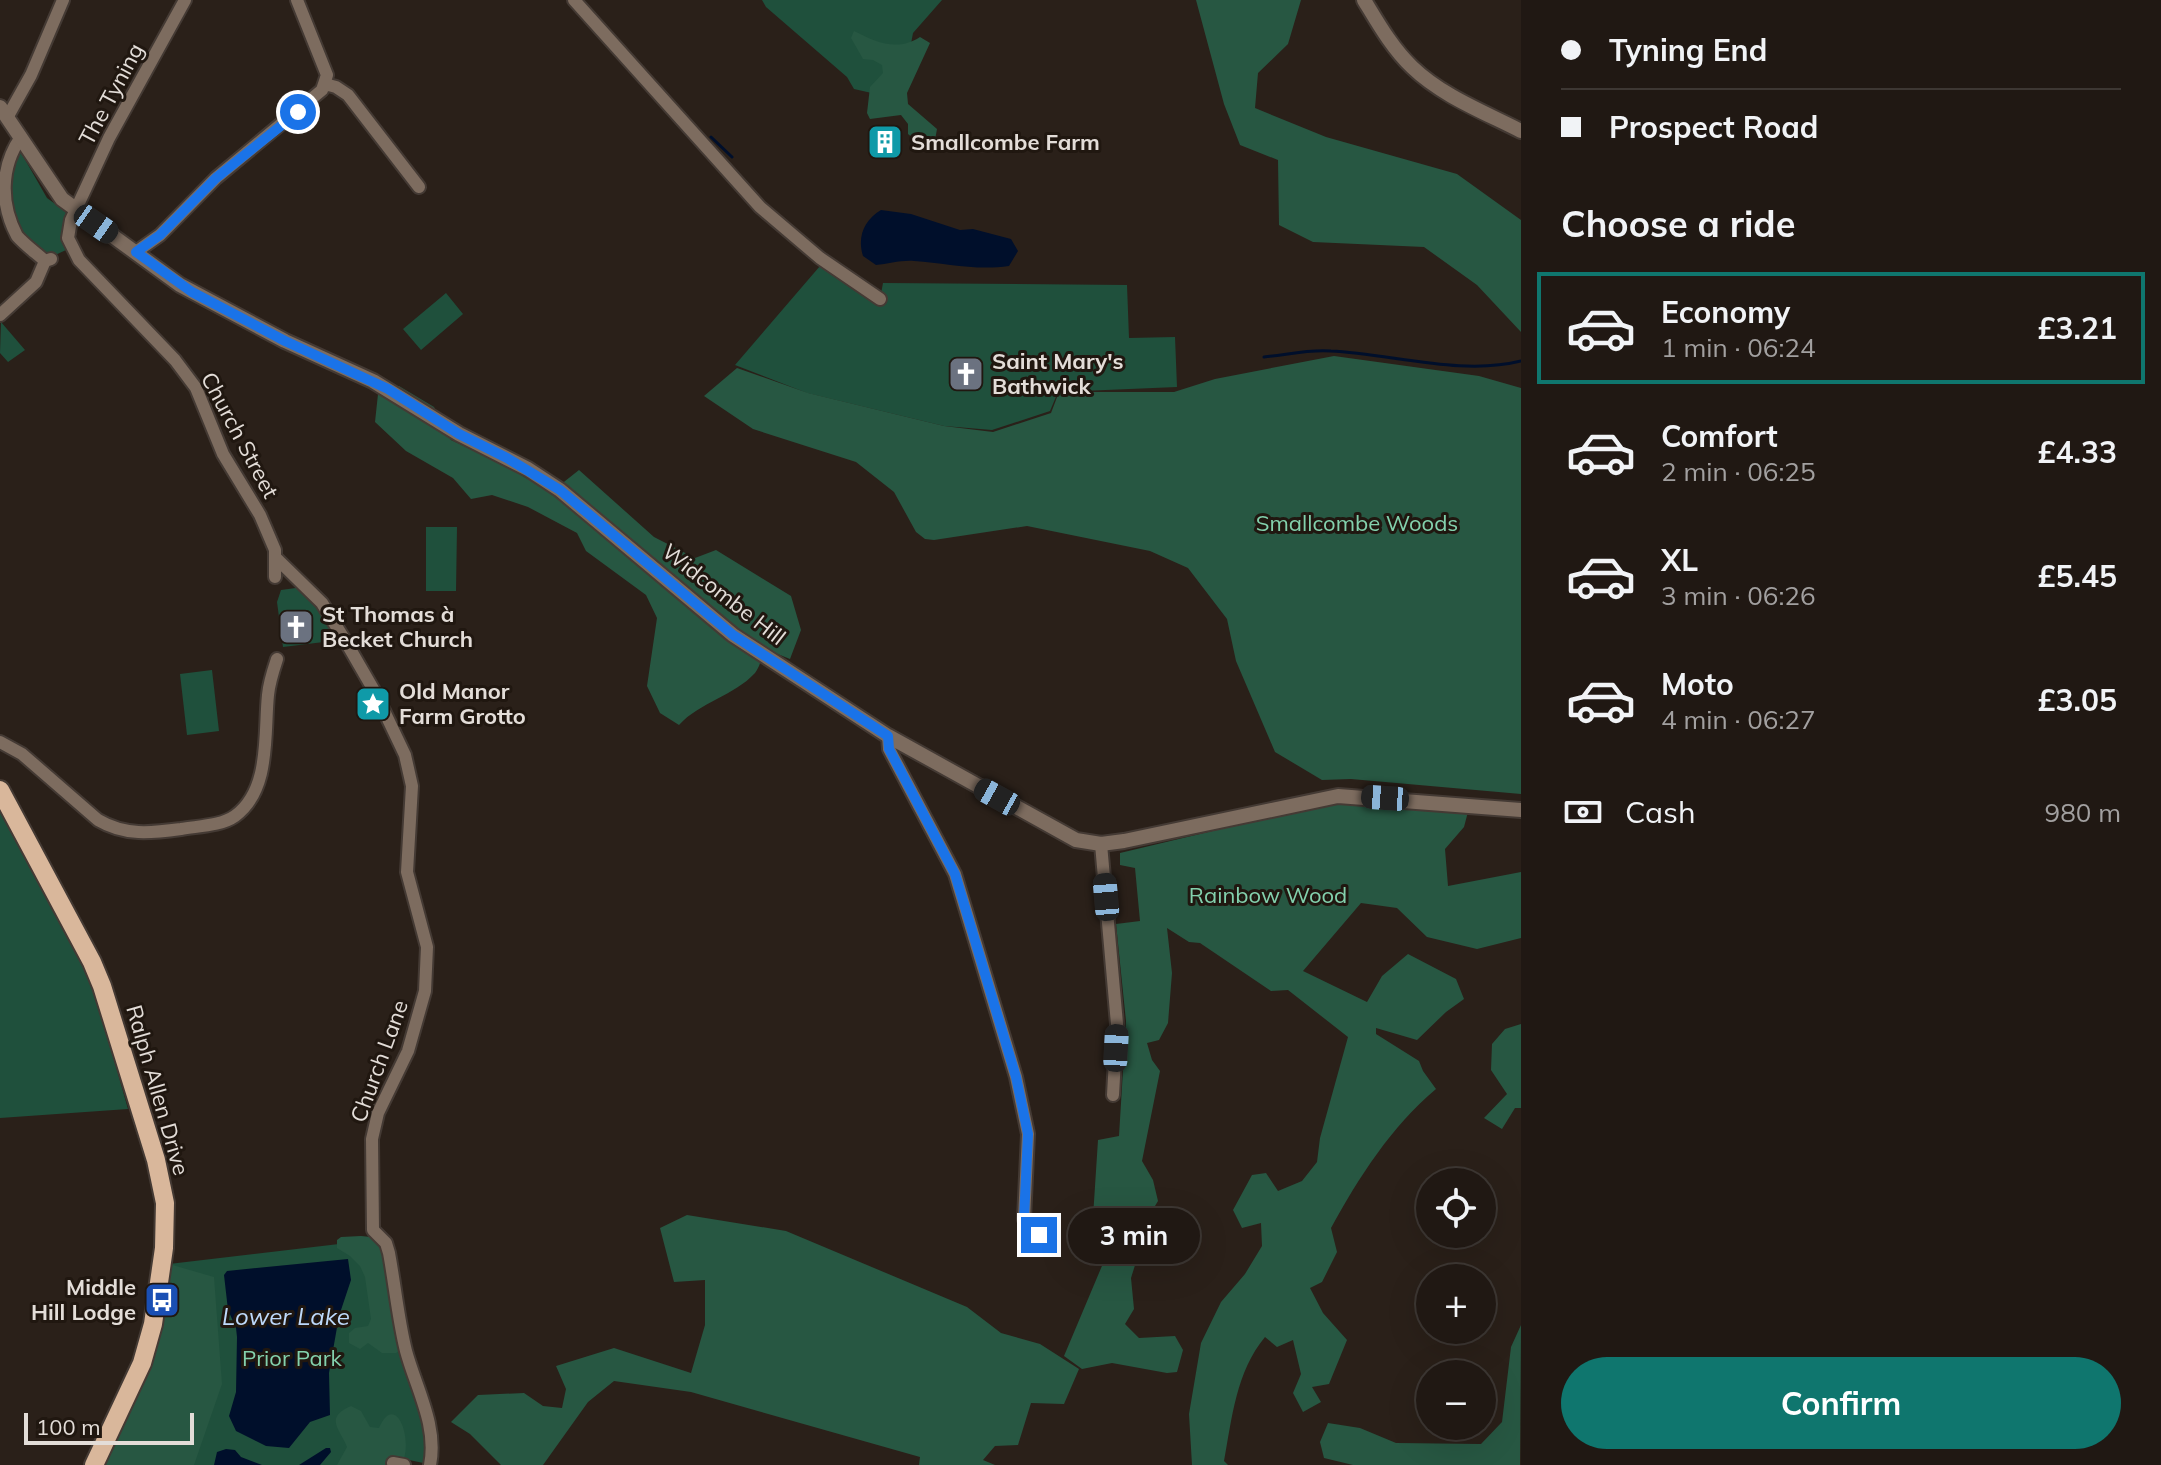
<!DOCTYPE html>
<html lang="en">
<head>
<meta charset="utf-8">
<style>
  body { margin:0; font-family:Mulish,sans-serif; background:#2d2521; color:#f1f3f6; height:100vh; display:flex; flex-direction:column; font-size:30px; white-space:nowrap }
  * { box-sizing:border-box; margin:0 }
  p { font-size:26px; color:#a2a0a0 }
  .icon { flex:none; width:44px; height:44px; fill:none; stroke:currentColor; stroke-width:2; stroke-linecap:round; stroke-linejoin:round }
  .map { position:relative; flex:1; overflow:hidden }
  .side { display:flex; flex-direction:column; background:#201813; width:640px }
  .side>* { flex:none }
  .guide { display:grid; align-content:center; height:176px; padding:0 40px; background:#201813 }
  .fabs { position:absolute; left:1416px; top:1168px; display:grid; gap:16px }
  .fabs a { display:grid; place-items:center; width:80px; height:80px; border-radius:50%; background:#201813; box-shadow:0 8px 32px #0002,0 0 0 2px #3d3733; font-size:40px }
  .scale { position:absolute; left:24px; bottom:20px; width:170px; box-sizing:border-box; padding-left:8px; border:4px solid #e3ddd8; border-top:0; font-size:22px; line-height:28px; white-space:nowrap; color:#e3ddd8; -webkit-text-stroke:6px #201710; paint-order:stroke }
  .end { position:absolute; width:36px; height:36px; margin:-18px; border:10px solid #1a73e8; background:#fff; box-shadow:0 0 0 4px #fff }
  .from { border-radius:50% }
  .bubble { position:absolute; height:56px; border-radius:28px; background:#201813; box-shadow:0 8px 32px #0002,0 0 0 2px #3d3733; font-size:26px; font-weight:700; line-height:56px; text-align:center }
  .car { position:absolute; width:24px; height:48px; margin:-24px -12px; border-radius:10px; box-shadow:0 0 6px 2px #0007; background:linear-gradient(#222 24%,#8ab4d8 0 40%,#222 0 76%,#8ab4d8 0 86%,#222 0) }
  .guide b { display:flex; align-items:center; gap:28px; height:76px; font-size:30px }
  .guide b+b { border-top:2px solid #3d3733 }
  .guide i { width:20px; height:20px; background:#f1f3f6 }
  ul { padding:0; list-style:none }
  li { display:flex; align-items:center; gap:24px; height:112px; margin:0 16px 12px; padding:0 24px; border:4px solid transparent; border-radius:0px }
  li div { flex:1 }
  li b { display:block; font-size:30px }
  li em { font-style:normal; font-weight:700 }
  li.selected { border-color:#0f766e }
  li>.icon { width:72px; height:72px; stroke-width:1.5 }
  h2 { padding:0 40px; font-size:36px; line-height:96px }
  .pay { display:flex; align-items:center; gap:20px; height:88px; padding:0 40px; font-size:30px }
  .pay p { margin-inline-start:auto }
  .cta { display:flex; gap:16px; margin-top:auto; padding:16px 40px }
  .cta a { flex:1; height:92px; border-radius:48px; background:#0f766e; color:#fff; font-size:32px; font-weight:700; line-height:92px; text-align:center }
  main { display:flex; flex:1; min-height:0 }
  .map>svg:first-child { display:block }
</style>
</head>
<body>
<main>
<div class="map">
<svg width="1521" height="1465" viewBox="0 0 1521 1465">
  <rect width="100%" height="100%" fill="#2a2019"/>
  <path fill="#1f503c" d="M 762,0 L 942,0 L 913,33 L 910,49 L 876,94 L 854,89 L 847,77 L 766,7 Z
    M 19,149 L 47,198 L 69,214 L 64,243 L 66,250 L 51,257 C 20,245 7,210 8,179 C 8,169 15,158 19,149 Z
    M 820,266 L 876,303 L 880,299 L 883,283 L 1127,285 L 1129,338 L 1175,337 L 1177,387 L 1058,392 L 1050,411 L 992,430 L 944,426 L 807,393 L 735,365 Z
    M 446,293 L 463,314 L 421,350 L 403,329 Z
    M 1,322 L 25,350 L 8,362 L 0,353 Z
    M 426,527 L 457,527 L 456,591 L 426,591 Z
    M 303,587 L 317,603 L 340,640 L 283,647 L 277,602 L 281,590 Z
    M 212,670 L 219,731 L 187,735 L 180,674 Z
    M 0,805 L 90,975 L 128,1109 L 0,1118 Z
    M 373,1240 L 430,1429 L 428,1464 L 395,1457 L 392,1465 L 100,1465 L 169,1264 Z"/>
  <path fill="#275742" d="M 1196,0 L 1301,0 L 1288,44 L 1258,73 L 1255,108 L 1326,137 L 1457,174 L 1521,220 L 1521,332 L 1477,285 L 1424,247 L 1313,242 L 1279,225 L 1278,160 L 1240,145 L 1224,104 Z
    M 854,31 C 876,42 897,52 920,37 L 930,43 L 907,93 L 908,104 L 937,129 L 935,140 L 923,146 L 908,134 L 908,124 L 901,115 L 870,119 L 867,113 L 870,87 L 883,73 L 882,65 L 873,60 L 863,59 L 851,38 Z
    M 1334,356 L 1479,376 L 1521,388 L 1521,794 L 1351,779 L 1322,780 L 1275,752 L 1236,661 L 1227,619 L 1188,568 L 1150,551 L 1027,526 L 934,540 L 925,539 L 916,532 L 894,492 L 856,462 L 753,429 L 704,396 L 737,368 L 808,393 L 944,426 L 993,432 L 1051,413 L 1059,392 L 1174,392 L 1215,379 Z
    M 399,386 L 434,407 L 451,440 L 505,465 L 526,478 L 555,489 L 579,470 L 654,537 L 695,558 L 716,550 L 791,596 L 801,630 L 790,659 L 765,649 C 762,656 760,667 755,673 C 734,696 700,702 679,725 L 660,713 L 647,686 L 657,618 L 646,595 L 586,551 L 577,533 L 528,507 L 492,495 L 471,499 L 453,478 L 406,451 L 375,422 L 378,394 Z
    M 1343,800 L 1469,808 L 1464,827 L 1445,849 L 1448,886 L 1521,872 L 1521,938 L 1477,949 L 1427,937 L 1397,908 L 1361,903 L 1303,971 L 1367,1002 L 1382,976 L 1408,954 L 1456,979 L 1464,999 L 1446,1012 L 1417,1040 L 1376,1028 L 1376,1034 L 1419,1061 L 1423,1071 L 1436,1089 C 1391,1127 1359,1177 1331,1228 L 1337,1252 L 1322,1282 L 1310,1288 L 1323,1313 L 1347,1340 L 1329,1384 L 1312,1387 L 1321,1402 L 1303,1412 L 1293,1393 L 1301,1374 L 1293,1340 L 1277,1347 L 1265,1337 C 1236,1372 1232,1418 1224,1461 L 1228,1465 L 1192,1465 L 1189,1414 L 1201,1343 L 1221,1302 L 1245,1274 L 1262,1246 L 1261,1223 L 1242,1228 L 1233,1210 L 1252,1175 L 1266,1173 L 1278,1191 L 1302,1181 L 1317,1162 L 1320,1138 L 1348,1037 L 1288,990 L 1271,991 L 1200,943 L 1189,942 L 1167,928 L 1172,973 L 1168,1023 L 1159,1040 L 1147,1043 L 1152,1060 L 1160,1071 L 1142,1161 L 1153,1180 L 1158,1201 L 1155,1206 L 1147,1209 L 1135,1231 L 1141,1246 L 1131,1278 L 1134,1309 L 1125,1324 L 1139,1338 L 1175,1336 L 1183,1350 L 1177,1372 L 1167,1373 L 1112,1363 L 1082,1369 L 1064,1356 L 1115,1235 L 1112,1224 L 1093,1217 L 1098,1140 L 1119,1136 L 1126,1021 L 1116,924 L 1140,921 L 1135,868 L 1120,865 L 1120,853 Z
    M 1521,1024 L 1521,1108 L 1515,1108 L 1502,1129 L 1484,1118 L 1507,1094 L 1491,1070 L 1492,1044 L 1505,1029 Z
    M 687,1215 L 786,1231 L 967,1307 L 1001,1333 L 1040,1344 L 1079,1369 L 1064,1404 L 1031,1403 L 1018,1445 L 995,1446 L 983,1460 L 995,1465 L 919,1465 L 920,1457 L 691,1392 L 614,1381 L 588,1402 L 543,1465 L 501,1465 L 470,1434 L 451,1422 L 478,1395 L 524,1393 L 543,1406 L 562,1408 L 566,1389 L 556,1366 L 614,1348 L 691,1373 L 705,1325 L 705,1280 L 674,1282 L 660,1228 Z
    M 361,1236 L 381,1238 L 400,1350 L 396,1353 L 382,1353 L 368,1343 L 360,1349 L 349,1343 L 349,1333 L 355,1328 L 368,1326 L 371,1319 L 365,1277 L 360,1266 L 350,1256 L 337,1248 L 337,1240 L 341,1237 Z
    M 169,1264 L 214,1277 L 222,1384 L 194,1465 L 101,1465 Z
    M 1521,1325 L 1520,1465 L 1353,1465 L 1324,1458 L 1320,1442 L 1328,1423 L 1360,1428 L 1396,1443 L 1481,1444 L 1502,1422 L 1511,1347 Z
    M 351,1406 L 361,1411 L 370,1427 L 379,1428 C 396,1389 415,1443 401,1465 L 337,1465 L 347,1447 C 341,1430 323,1418 351,1406 Z"/>
  <path fill="#000f2b" d="M 881,210 L 911,214 L 960,230 L 973,229 L 1011,239 L 1018,251 L 1009,266 C 976,271 946,263 914,261 C 901,260 888,264 876,265 L 863,256 C 857,237 864,220 881,210 Z
    M 348,1259 L 351,1280 L 339,1316 L 329,1373 L 330,1415 L 310,1422 L 289,1448 L 266,1446 L 236,1431 L 229,1416 L 236,1392 L 237,1337 L 236,1328 L 228,1310 L 224,1275 L 227,1271 Z
    M 326,1448 L 330,1448 L 331,1452 L 320,1465 L 299,1465 Z
    M 226,1449 L 235,1450 L 241,1457 L 262,1465 L 214,1465 L 217,1452 Z"/>
  <g fill="none" stroke-linecap="round" stroke-linejoin="round">
    <path stroke="#000f2b" stroke-width="3" d="M 711,137 L 732,157
      M 1264,357 C 1286,355 1309,349 1331,351 C 1392,354 1462,376 1521,361"/>
    <defs>
      <path id="minor" d="M 185,0 L 109,138 L 71,220 L 68,238 L 79,260 L 175,360 L 196,388 L 223,454 L 260,515 L 275,550 L 275,577
        M 574,0 L 760,207 L 820,258 L 880,299
        M 325,84 L 336,87 L 348,95 L 419,187
        M 8,116 L 31,75 L 63,0
        M 21,137 C 0,167 0,204 17,236 C 25,245 36,253 45,261 L 51,259
        M 136,252 L 160,235 L 216,178 L 322,90 L 327,75 L 297,0
        M 0,315 L 36,282 L 45,261
        M 277,559 L 322,603 L 346,642 L 376,694 L 405,755 L 412,786 L 407,872 L 427,947 L 425,991 L 408,1051 L 378,1113 L 372,1139 L 373,1230 L 386,1243 L 389,1253 C 395,1285 398,1319 406,1351 C 416,1388 438,1426 430,1465
        M 888,736 L 889,749 L 955,874 L 1016,1077 L 1028,1134 L 1024,1219 L 1028,1230 L 1039,1235
        M 0,742 L 22,754 L 98,820 C 125,836 151,833 181,829 C 198,826 221,826 235,816 C 271,790 264,733 268,695 C 269,683 273,671 277,659
        M 1101,844 L 1117,1024 L 1113,1095
        M 393,1463 L 404,1465"/>
      <path id="tertiary" d="M 1364,0 C 1378,23 1392,48 1412,67 C 1442,96 1484,112 1521,131
        M 0,107 L 62,199 L 180,285 L 285,341 L 373,381 L 459,434 L 528,469 L 560,490 L 733,635 L 888,736 L 1076,840 L 1101,844 L 1124,841 L 1338,796 L 1521,810"/>
      <path id="primary" d="M 0,790 L 92,962 L 102,986 L 156,1160 L 165,1203 L 164,1248 L 153,1324 L 142,1363 L 94,1465"/>
    </defs>
    <use href="#minor" stroke="#443a34" stroke-width="16"/>
    <use href="#tertiary" stroke="#443a34" stroke-width="18"/>
    <use href="#primary" stroke="#443a34" stroke-width="22"/>
    <use href="#minor" stroke="#7d6c5f" stroke-width="12"/>
    <use href="#tertiary" stroke="#7d6c5f" stroke-width="14"/>
    <use href="#primary" stroke="#d9b79b" stroke-width="18"/>
  </g>
  <g fill="none" stroke-linecap="round" stroke-linejoin="round">
    <path stroke="#1a73e8" stroke-width="10" d="M 298,112 L 216,178 L 160,235 L 136,252 L 192,292 L 285,341 L 388,389 L 459,434 L 507,458 L 560,490 L 733,635 L 888,736 L 889,749 L 955,874 L 1016,1077 L 1028,1134 L 1024,1219 L 1028,1230 L 1039,1235"/>
  </g>
  <defs>
    <symbol id="building-square" viewBox="-11 -11 22 22"><rect x="-9" y="-9" width="18" height="18" rx="4" fill="#0f9aa8" stroke="#201710"/><path d="M-4-6H4V6H1V3H-1V6H-4ZM-2.5-4.3h1.7v1.8h-1.7ZM.8-4.3h1.7v1.8H.8ZM-2.5-1h1.7V.8h-1.7ZM.8-1h1.7V.8H.8Z" fill="#fff"/></symbol>
    <symbol id="church-square" viewBox="-11 -11 22 22"><rect x="-9" y="-9" width="18" height="18" rx="4" fill="#6b7280" stroke="#201710"/><path d="M-1.2-6h2.4v3.5h3.3v2.4h-3.3V6h-2.4V-.1h-3.3v-2.4h3.3Z" fill="#fff"/></symbol>
    <symbol id="sight-square" viewBox="-11 -11 22 22"><rect x="-9" y="-9" width="18" height="18" rx="4" fill="#0f9aa8" stroke="#201710"/><path d="M0-6L1.8-2.2L6-1.7L2.9 1.2L3.7 5.4L0 3.3L-3.7 5.4L-2.9 1.2L-6-1.7L-1.8-2.2Z" fill="#fff"/></symbol>
    <symbol id="bus-square" viewBox="-11 -11 22 22"><rect x="-9" y="-9" width="18" height="18" rx="4" fill="#1a4fb4" stroke="#201710"/><path d="M-5-6H5V4H4V6H2V4H-2V6H-4V4H-5ZM-3.5-4V0h7V-4ZM-3.5 1.2v1.5H-2V1.2ZM2 1.2v1.5H3.5V1.2Z" fill="#fff"/></symbol>
  </defs>
  <g fill-rule="evenodd">
    <use href="#building-square" x="865" y="122" width="40" height="40"/>
    <use href="#church-square" x="946" y="354" width="40" height="40"/>
    <use href="#church-square" x="276" y="607" width="40" height="40"/>
    <use href="#sight-square" x="353" y="684" width="40" height="40"/>
    <use href="#bus-square" x="142" y="1280" width="40" height="40"/>
  </g>
  <g text-anchor="middle" stroke-width="6" stroke-linejoin="round" paint-order="stroke">
    <g font-size="22" fill="#e3ddd8" stroke="#201710">
      <text transform="translate(111 94) rotate(-62)" y="8">The Tyning</text>
      <text transform="translate(240 435) rotate(62)" y="8">Church Street</text>
      <text transform="translate(724 594) rotate(38)" y="8">Widcombe Hill</text>
      <text transform="translate(379 1061) rotate(-70)" y="8">Church Lane</text>
      <text transform="translate(158 1090) rotate(74)" y="8">Ralph Allen Drive</text>
    </g>
    <g font-size="22" font-weight="bold" fill="#e3ddd8" stroke="#201710" text-anchor="start">
      <text x="911" y="150">Smallcombe Farm</text>
      <text x="992" y="369">Saint Mary's<tspan x="992" dy="25">Bathwick</tspan></text>
      <text x="322" y="622">St Thomas à<tspan x="322" dy="25">Becket Church</tspan></text>
      <text x="399" y="699">Old Manor<tspan x="399" dy="25">Farm Grotto</tspan></text>
      <text x="136" y="1295" text-anchor="end">Middle<tspan x="136" dy="25">Hill Lodge</tspan></text>
    </g>
    <g font-size="22" fill="#83d1ad" stroke="#201710">
      <text x="1357" y="531">Smallcombe Woods</text>
      <text x="1268" y="903">Rainbow Wood</text>
      <text x="292" y="1366">Prior Park</text>
    </g>
    <g font-size="24" font-style="italic" fill="#bdd9fb" stroke="#201710">
      <text x="286" y="1325">Lower Lake</text>
    </g>
  </g>
</svg>
<div class="fabs">
<a><svg class="icon" aria-label="locate" viewBox="0 0 24 24"><circle cx="12" cy="12" r="6"/><path d="M12 2v4M12 18v4M2 12h4M18 12h4"/></svg></a>
<a>+</a>
<a>−</a>
</div>
<div class="scale">100 m</div>
<i class="end from" style="left:298px;top:112px"></i>
<i class="end" style="left:1039px;top:1235px"></i>
<div class="bubble" style="left:1068px;top:1208px;width:132px">3 min</div>
<i class="car" style="left:96px;top:224px;rotate:125deg"></i>
<i class="car" style="left:997px;top:797px;rotate:299deg"></i>
<i class="car" style="left:1385px;top:798px;rotate:274deg"></i>
<i class="car" style="left:1106px;top:897px;rotate:355deg"></i>
<i class="car" style="left:1116px;top:1048px;rotate:3deg"></i>
</div>
<section class="side">
<div class="guide">
<b><i class="from"></i>Tyning End</b>
<b><i></i>Prospect Road</b>
</div>
<h2>Choose a ride</h2>
<ul>
<li class="selected"><svg class="icon" aria-label="car" viewBox="0 0 24 24"><path d="M5 17H2v-5l4-1 3-4h7l3 4 3 1v5h-3M9 17h6M6 11h13"/><circle cx="7" cy="17" r="2"/><circle cx="17" cy="17" r="2"/></svg><div><b>Economy</b><p>1 min · 06:24</p></div><em>£3.21</em></li>
<li><svg class="icon" aria-label="car" viewBox="0 0 24 24"><path d="M5 17H2v-5l4-1 3-4h7l3 4 3 1v5h-3M9 17h6M6 11h13"/><circle cx="7" cy="17" r="2"/><circle cx="17" cy="17" r="2"/></svg><div><b>Comfort</b><p>2 min · 06:25</p></div><em>£4.33</em></li>
<li><svg class="icon" aria-label="car" viewBox="0 0 24 24"><path d="M5 17H2v-5l4-1 3-4h7l3 4 3 1v5h-3M9 17h6M6 11h13"/><circle cx="7" cy="17" r="2"/><circle cx="17" cy="17" r="2"/></svg><div><b>XL</b><p>3 min · 06:26</p></div><em>£5.45</em></li>
<li><svg class="icon" aria-label="car" viewBox="0 0 24 24"><path d="M5 17H2v-5l4-1 3-4h7l3 4 3 1v5h-3M9 17h6M6 11h13"/><circle cx="7" cy="17" r="2"/><circle cx="17" cy="17" r="2"/></svg><div><b>Moto</b><p>4 min · 06:27</p></div><em>£3.05</em></li>
</ul>
<div class="pay"><svg class="icon" aria-label="cash" viewBox="0 0 24 24"><path d="M3 7h18v10H3z"/><circle cx="12" cy="12" r="2"/></svg>Cash<p>980 m</p></div>
<div class="cta"><a>Confirm</a></div>
</section>
</main>
</body>
</html>
